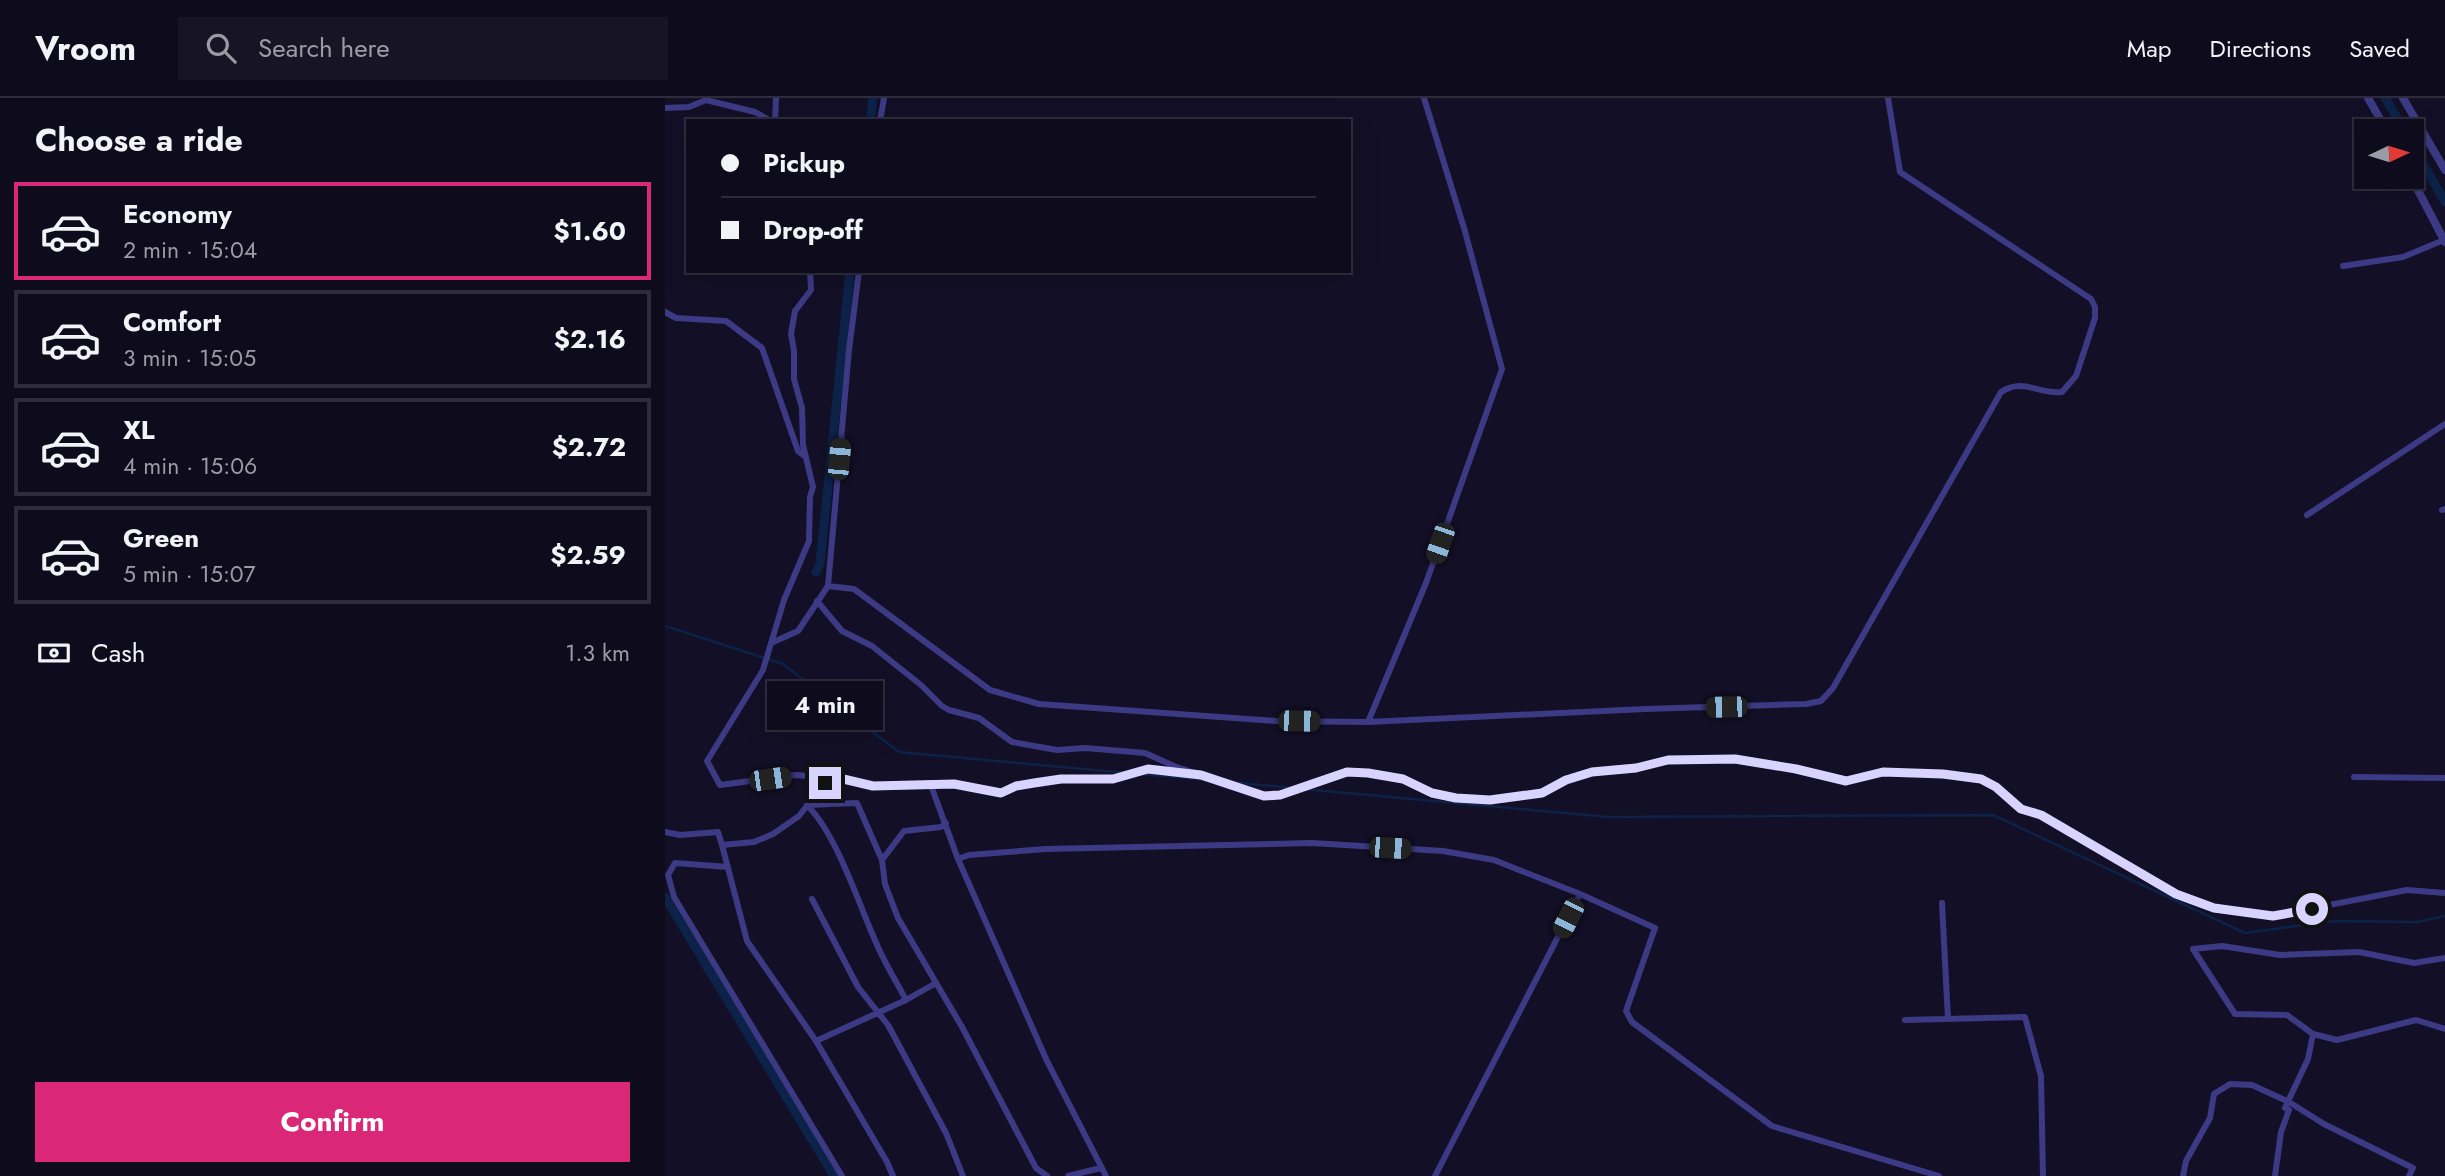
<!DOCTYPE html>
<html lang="en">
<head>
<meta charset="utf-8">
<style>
  body { margin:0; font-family:Jost,sans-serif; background:#171425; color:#f1f3f6; height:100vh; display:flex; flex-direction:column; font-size:26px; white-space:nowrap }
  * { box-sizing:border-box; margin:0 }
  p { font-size:23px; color:#9b9ba3 }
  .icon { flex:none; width:38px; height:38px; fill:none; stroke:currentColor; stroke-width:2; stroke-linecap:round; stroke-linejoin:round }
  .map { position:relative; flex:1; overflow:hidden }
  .details { display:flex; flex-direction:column; background:#0e0b1c; width:665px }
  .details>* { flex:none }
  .banner { position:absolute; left:21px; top:21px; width:665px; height:154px; border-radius:0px; box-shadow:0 7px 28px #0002,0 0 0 2px #2e2b3b; display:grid; align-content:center; height:154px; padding:0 35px; background:#0e0b1c }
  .needle { width:46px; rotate:86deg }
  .fabs { position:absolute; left:1689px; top:21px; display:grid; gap:14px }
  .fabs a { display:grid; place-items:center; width:70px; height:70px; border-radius:0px; background:#0e0b1c; box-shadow:0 7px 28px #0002,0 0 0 2px #2e2b3b; font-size:35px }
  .end { position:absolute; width:32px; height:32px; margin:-16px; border:9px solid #d9d4ff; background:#111; box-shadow:0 0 0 4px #111 }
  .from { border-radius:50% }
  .bubble { position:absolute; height:49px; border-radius:0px; background:#0e0b1c; box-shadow:0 7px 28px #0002,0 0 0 2px #2e2b3b; font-size:23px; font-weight:700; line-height:49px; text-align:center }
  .car { position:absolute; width:21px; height:42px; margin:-21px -10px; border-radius:9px; box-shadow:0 0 5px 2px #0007; background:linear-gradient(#222 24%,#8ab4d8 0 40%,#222 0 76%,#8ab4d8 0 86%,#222 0) }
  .banner b { display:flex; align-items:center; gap:24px; height:66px; font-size:26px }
  .banner b+b { border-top:2px solid #2e2b3b }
  .banner i { width:18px; height:18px; background:#f1f3f6 }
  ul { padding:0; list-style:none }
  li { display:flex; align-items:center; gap:21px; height:98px; margin:0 14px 10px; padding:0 21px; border:4px solid #2e2b3b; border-radius:0px }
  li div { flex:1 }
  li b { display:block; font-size:26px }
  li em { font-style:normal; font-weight:700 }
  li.selected { border-color:#db2777 }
  li>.icon { width:63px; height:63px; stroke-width:1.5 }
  h2 { padding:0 35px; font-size:32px; line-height:84px }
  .pay { display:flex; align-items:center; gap:18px; height:77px; padding:0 35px; font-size:26px }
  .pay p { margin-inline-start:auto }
  .action { display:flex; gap:14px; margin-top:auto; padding:14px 35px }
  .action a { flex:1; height:80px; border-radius:0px; background:#db2777; color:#fff; font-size:28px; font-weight:700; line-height:80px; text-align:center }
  header { display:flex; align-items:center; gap:42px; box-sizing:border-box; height:98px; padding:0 35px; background:#0e0b1c; border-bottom:2px solid #2e2b3b }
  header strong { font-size:33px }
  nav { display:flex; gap:38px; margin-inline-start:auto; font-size:24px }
  .search { width:490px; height:63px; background:#171425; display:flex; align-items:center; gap:18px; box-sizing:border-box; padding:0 24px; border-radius:0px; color:#9b9ba3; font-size:26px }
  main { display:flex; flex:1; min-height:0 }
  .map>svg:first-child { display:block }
</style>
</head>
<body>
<header>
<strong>Vroom</strong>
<div class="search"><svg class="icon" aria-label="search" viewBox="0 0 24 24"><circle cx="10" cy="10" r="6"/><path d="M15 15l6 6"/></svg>Search here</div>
<nav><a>Map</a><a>Directions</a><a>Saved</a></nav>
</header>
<main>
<section class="details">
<h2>Choose a ride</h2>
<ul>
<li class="selected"><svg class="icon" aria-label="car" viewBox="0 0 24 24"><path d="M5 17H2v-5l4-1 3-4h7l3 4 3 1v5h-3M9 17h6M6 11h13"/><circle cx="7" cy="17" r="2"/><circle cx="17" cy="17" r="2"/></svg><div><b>Economy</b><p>2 min · 15:04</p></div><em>$1.60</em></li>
<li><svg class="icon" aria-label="car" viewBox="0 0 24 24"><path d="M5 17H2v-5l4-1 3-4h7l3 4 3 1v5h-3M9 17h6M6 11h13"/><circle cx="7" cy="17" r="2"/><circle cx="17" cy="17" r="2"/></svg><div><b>Comfort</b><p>3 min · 15:05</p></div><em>$2.16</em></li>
<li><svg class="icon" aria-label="car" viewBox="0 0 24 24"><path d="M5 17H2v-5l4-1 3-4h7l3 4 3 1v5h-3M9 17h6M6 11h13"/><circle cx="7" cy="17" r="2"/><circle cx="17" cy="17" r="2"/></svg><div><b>XL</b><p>4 min · 15:06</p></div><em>$2.72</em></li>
<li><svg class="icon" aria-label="car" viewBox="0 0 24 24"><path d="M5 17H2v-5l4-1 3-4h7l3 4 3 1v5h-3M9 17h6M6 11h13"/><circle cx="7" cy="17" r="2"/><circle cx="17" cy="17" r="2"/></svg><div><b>Green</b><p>5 min · 15:07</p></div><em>$2.59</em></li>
</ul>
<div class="pay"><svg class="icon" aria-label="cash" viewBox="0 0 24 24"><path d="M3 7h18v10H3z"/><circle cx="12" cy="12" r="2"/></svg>Cash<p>1.3 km</p></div>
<div class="action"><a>Confirm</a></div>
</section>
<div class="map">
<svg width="1780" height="1078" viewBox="0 0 1780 1078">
  <rect width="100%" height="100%" fill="#130f26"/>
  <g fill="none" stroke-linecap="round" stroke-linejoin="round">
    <path stroke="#0c2248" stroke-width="2.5" d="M 0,528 L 118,566 L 234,654 L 461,675
      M 475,676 L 545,682
      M 565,684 L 628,690
      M 638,691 L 943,719 L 1328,717 L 1580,835 L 1669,823 L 1752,824 L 1780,818"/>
    <path stroke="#0c2248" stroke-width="9" d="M 1720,0 L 1740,33
      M 205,23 L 208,0
      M 1746,45 L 1780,104
      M 151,474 L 155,465 L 185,173
      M 0,799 L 169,1078"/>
    <path stroke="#3d3a85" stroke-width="6" d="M 759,0 L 799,130 L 837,271 L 761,485 L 703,624 L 980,611 L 1141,606 L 1156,603 L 1168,590 L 1336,294 C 1359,279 1373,297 1397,294 L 1411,278 L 1430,220 L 1430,209 L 1426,201 L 1235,74 L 1223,0
      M 0,10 L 24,9 L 41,2 L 90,14 L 106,23
      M 110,23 L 111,0
      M 215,23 L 219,0
      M 1678,168 L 1738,159 L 1779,142
      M 145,173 L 146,192 L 130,213 L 126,236 L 129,253 L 129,281 L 137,310 L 138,347 L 148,389 L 145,399 L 144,443 L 119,502 L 98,572 L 42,663 L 55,687 L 130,677 L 168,680
      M 0,214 L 11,220 L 61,223 L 97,250 L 133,353 L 141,359
      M 1777,412 L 1780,411
      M 1642,417 L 1780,326
      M 163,488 L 189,491 L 325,592 L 374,606 L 611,623 L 703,624
      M 152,503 L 177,533 L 207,548 L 256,587 L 277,608 L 284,612 L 314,620 L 347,644 L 392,652 L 420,650 L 480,655 L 509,668 L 599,698 L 615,697 L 683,674 L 703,675 L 738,681 L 767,695 L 791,700 L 825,702 L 877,695 L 901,683 L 927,673 L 971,670 L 1003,662 L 1070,661 L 1131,671 L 1180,683 L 1218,674 L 1278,676 L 1316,681 L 1331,689 L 1356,711 L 1376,717 L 1511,796 L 1549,810 L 1607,818 L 1742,792 L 1780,795
      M 106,545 L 133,533 L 163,488 L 184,252 L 194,173
      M 1689,679 L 1780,680
      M 265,685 L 293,761 L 382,963 L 441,1078
      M 142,707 L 192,705 L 217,762 L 220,786 L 233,820 L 297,929 L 371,1070 L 382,1078
      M 142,707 C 173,738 194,808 213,849 C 221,867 232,885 241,902
      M 0,734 L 15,737 L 53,734 L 57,747
      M 293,761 L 304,757 L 381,751 L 647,745 L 778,753 L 829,762 L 915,796 L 990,830 L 961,913 L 967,924 L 1107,1028 L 1274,1078
      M 217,762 L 239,733 L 276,729 L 281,725
      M 63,769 L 10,765 L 3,777 L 9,799 L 177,1078
      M 147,801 L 193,889 L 223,927 L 281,1035 L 298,1078
      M 1277,805 L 1283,921
      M 1780,860 L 1749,865 L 1694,854 L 1615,857 L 1557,848 L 1528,851 L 1570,916 L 1622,917 L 1648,936 L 1672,942 L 1751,922 L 1780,931
      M 1240,922 L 1360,919 L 1376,978 L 1378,1078
      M 151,943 L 241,902 L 271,885
      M 228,1078 L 222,1064 L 151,943 L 82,843 L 57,747 L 89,744 L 108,736 L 134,718 L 160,685 L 174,680 L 208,688 L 289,686 L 336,695 L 351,688 L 369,685 L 396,681 L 448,681 L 483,671 L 526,677
      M 403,1078 L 436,1070
      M 770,1078 L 915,796
      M 1518,1078 L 1521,1063 L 1545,1020 L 1549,996 L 1565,986 L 1587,987 L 1624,1004 L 1659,1026 L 1748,1070 L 1744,1078
      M 1610,1078 L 1616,1034 L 1624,1012 L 1620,1010 L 1643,961 L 1648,936"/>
    <path stroke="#3d3a85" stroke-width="8" d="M 1703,0 L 1722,33
      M 1738,0 L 1780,72
      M 1746,79 L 1780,144"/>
  </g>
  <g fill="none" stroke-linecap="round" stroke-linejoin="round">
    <path stroke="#d9d4ff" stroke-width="9" d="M 160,685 L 174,680 L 208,688 L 289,686 L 336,695 L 351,688 L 369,685 L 396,681 L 448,681 L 483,671 L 536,677 L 599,698 L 615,697 L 682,674 L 703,675 L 738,681 L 767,695 L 791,700 L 825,702 L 877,695 L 901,682 L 927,674 L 971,670 L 1003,662 L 1070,661 L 1131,671 L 1181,683 L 1218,674 L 1278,676 L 1316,681 L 1331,689 L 1356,711 L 1376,717 L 1511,796 L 1549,810 L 1608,818 L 1647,811"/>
  </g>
</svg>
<div class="fabs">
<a><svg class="needle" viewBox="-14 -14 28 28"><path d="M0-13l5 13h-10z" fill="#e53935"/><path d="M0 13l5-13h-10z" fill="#9b9ba3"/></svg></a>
</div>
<i class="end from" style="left:1647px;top:811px"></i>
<i class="end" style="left:160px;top:685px"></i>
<div class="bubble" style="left:102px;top:583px;width:116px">4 min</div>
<i class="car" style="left:174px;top:361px;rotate:5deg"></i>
<i class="car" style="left:775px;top:445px;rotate:199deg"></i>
<i class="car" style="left:1061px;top:609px;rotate:269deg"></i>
<i class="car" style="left:634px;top:623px;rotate:91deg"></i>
<i class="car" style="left:105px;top:681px;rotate:82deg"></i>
<i class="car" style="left:725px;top:750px;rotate:93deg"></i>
<i class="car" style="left:903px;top:820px;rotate:207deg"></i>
<div class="banner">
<b><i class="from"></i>Pickup</b>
<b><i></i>Drop-off</b>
</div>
</div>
</main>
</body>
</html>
